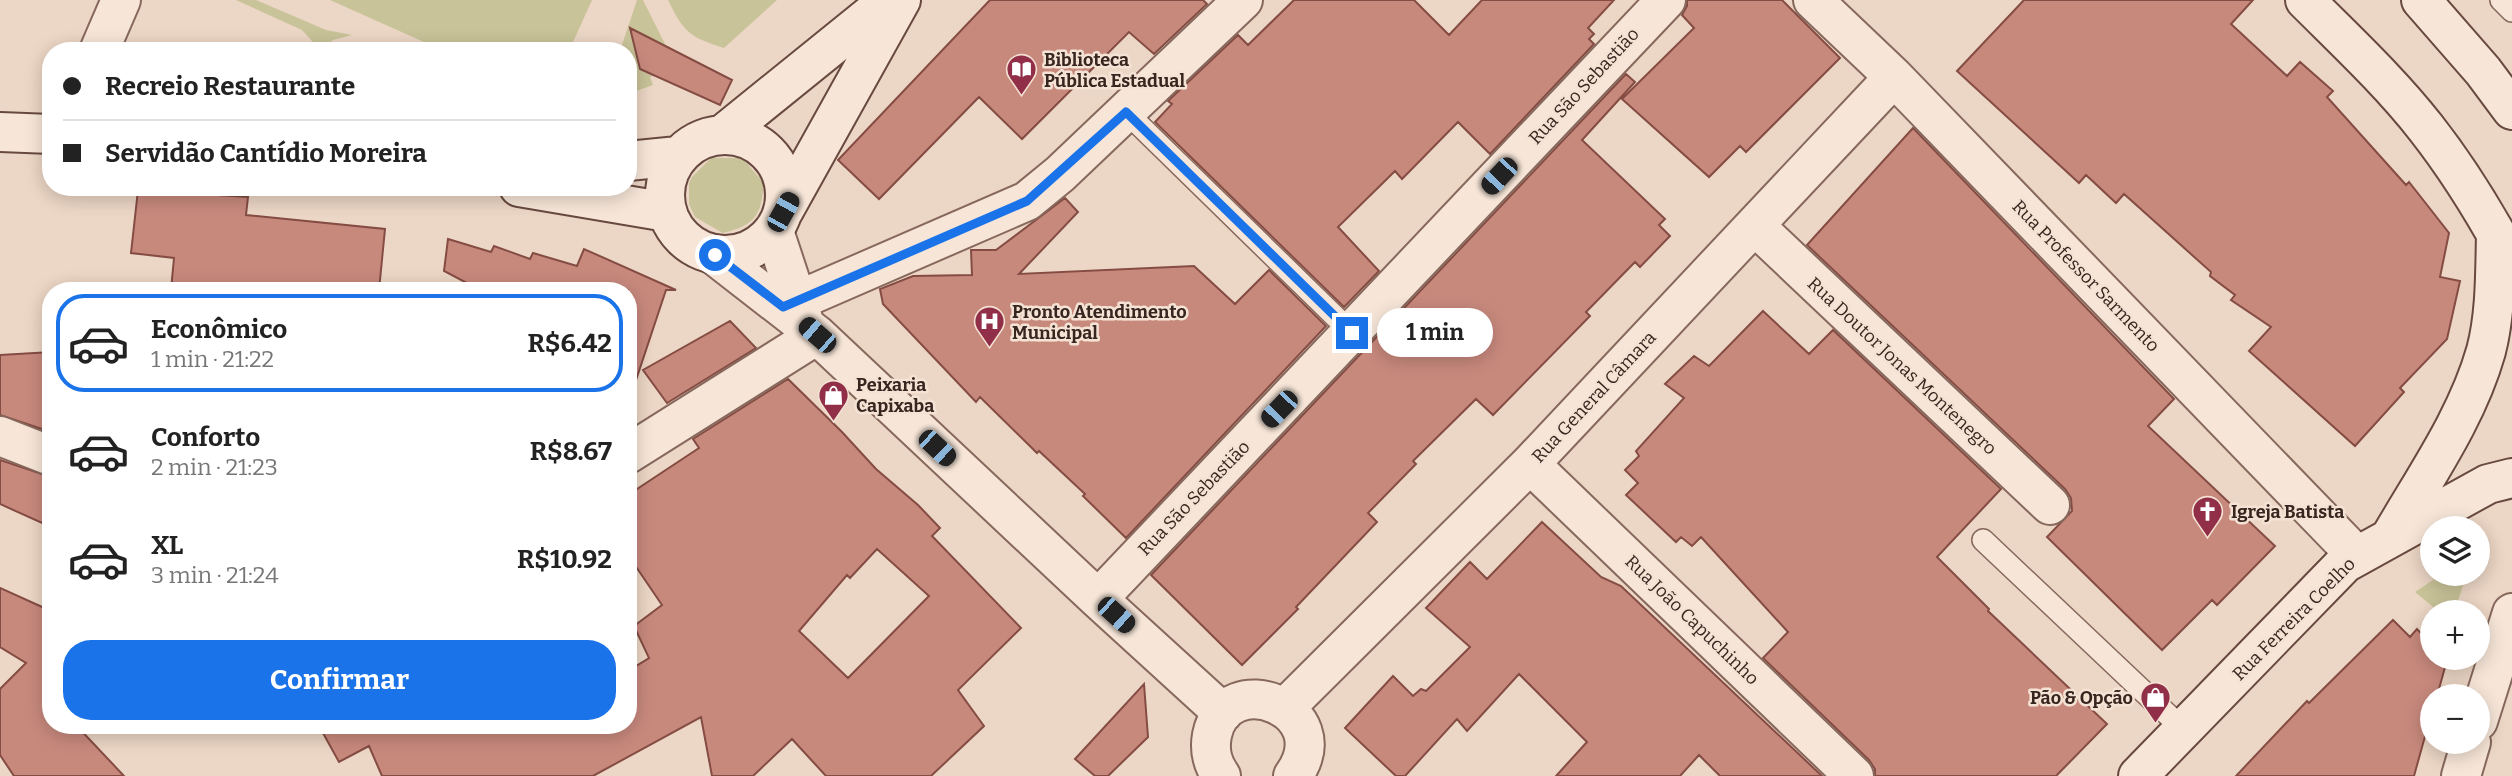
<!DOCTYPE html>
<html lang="pt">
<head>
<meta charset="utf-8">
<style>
  body { margin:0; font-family:Bitter,serif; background:#f6f6f6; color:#222; height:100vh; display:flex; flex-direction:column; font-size:26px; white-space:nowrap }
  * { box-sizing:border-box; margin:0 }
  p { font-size:23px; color:#767676 }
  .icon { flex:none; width:38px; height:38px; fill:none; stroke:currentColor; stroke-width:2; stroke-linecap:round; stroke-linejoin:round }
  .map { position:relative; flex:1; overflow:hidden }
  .side { position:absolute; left:42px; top:282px; width:595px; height:452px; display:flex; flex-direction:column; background:#fff; border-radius:28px; box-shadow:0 4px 18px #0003 }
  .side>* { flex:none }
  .guide { position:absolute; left:42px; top:42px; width:595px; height:154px; border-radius:28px; box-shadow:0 4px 18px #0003; display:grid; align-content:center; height:154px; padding:0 21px; background:#fff }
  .buttons { position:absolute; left:2420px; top:516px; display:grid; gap:14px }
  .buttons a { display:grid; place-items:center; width:70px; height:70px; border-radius:50%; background:#fff; box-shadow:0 4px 18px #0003; font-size:35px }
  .end { position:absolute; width:32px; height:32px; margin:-16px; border:9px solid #1a73e8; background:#fff; box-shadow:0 0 0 4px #fff }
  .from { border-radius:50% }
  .bubble { position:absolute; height:49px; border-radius:24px; background:#fff; box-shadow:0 4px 18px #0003; font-size:23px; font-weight:700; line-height:49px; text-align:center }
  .car { position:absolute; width:21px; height:42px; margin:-21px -10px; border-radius:9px; box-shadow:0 0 5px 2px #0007; background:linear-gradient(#222 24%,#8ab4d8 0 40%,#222 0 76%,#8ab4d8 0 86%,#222 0) }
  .guide b { display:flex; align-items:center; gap:24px; height:66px; font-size:26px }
  .guide b+b { border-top:2px solid #e0e0e0 }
  .guide i { width:18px; height:18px; background:#222 }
  ul { padding:12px 0 0; list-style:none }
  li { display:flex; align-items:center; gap:21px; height:98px; margin:0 14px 10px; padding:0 7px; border:4px solid transparent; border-radius:28px }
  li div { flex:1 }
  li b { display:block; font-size:26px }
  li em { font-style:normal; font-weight:700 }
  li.active { border-color:#1a73e8 }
  li>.icon { width:63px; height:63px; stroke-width:1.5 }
  .button { display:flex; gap:14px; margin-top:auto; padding:14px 21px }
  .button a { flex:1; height:80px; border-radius:28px; background:#1a73e8; color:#fff; font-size:28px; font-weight:700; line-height:80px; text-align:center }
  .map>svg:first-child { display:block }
</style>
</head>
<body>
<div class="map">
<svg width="2512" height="776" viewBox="0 0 2512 776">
  <rect width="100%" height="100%" fill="#ecd6c5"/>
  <path fill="#c9c399" d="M 236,0 L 256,0 L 326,30 L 352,35 L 333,40 L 321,51 L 309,51 L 312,41 L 302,30 Z
    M 330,0 L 592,0 L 569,51 L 444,51 Z
    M 637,0 L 643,0 L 666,46 L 660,74 L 650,77 L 653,85 L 628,94 L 628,51 L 620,51 Z
    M 668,0 L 777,0 L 724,48 C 690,37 684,33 668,0 Z
    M 711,158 L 742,158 L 764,183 C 761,215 756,225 723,233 L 695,217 L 689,204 L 689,183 L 692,177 Z
    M 2442,574 L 2462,574 L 2465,580 L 2454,612 L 2439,612 L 2415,592 Z"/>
  <path fill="#c8897d" stroke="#844c43" stroke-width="2" fill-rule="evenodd" d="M 990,0 L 1203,0 L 1207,4 L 1154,54 L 1129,32 L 1022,139 L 979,97 L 879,199 L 838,160 Z
    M 1294,0 L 1414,0 L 1449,35 L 1482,0 L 1614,0 L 1588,28 L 1594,34 L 1589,39 L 1594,44 L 1490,154 L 1458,122 L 1402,179 L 1395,171 L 1338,227 L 1379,271 L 1344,307 L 1155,122 L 1172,104 L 1168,101 L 1238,35 L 1248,45 Z
    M 1687,0 L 1782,0 L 1840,58 L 1746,152 L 1740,146 L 1709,177 L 1622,99 L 1694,28 L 1682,15 L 1687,6 Z
    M 2024,0 L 2253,0 L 2231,24 L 2287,76 L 2300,62 L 2333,91 L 2327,97 L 2406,185 L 2409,182 L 2449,233 L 2440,277 L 2460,281 L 2447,339 L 2400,388 L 2404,392 L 2355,446 L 2249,351 L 2271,327 L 2231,300 L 2235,295 L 2210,276 L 2211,272 L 2124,194 L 2116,203 L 2086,175 L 2079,183 L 1957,71 Z
    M 630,28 L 732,80 L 720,105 L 640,69 Z
    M 1626,74 L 1635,82 L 1582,140 L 1665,219 L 1659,225 L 1670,236 L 1640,267 L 1635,262 L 1586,312 L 1590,316 L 1493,415 L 1476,399 L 1413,461 L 1416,464 L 1368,513 L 1377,522 L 1296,607 L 1298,609 L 1242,665 L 1151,575 Z
    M 1913,128 L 2174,399 L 2148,426 L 2275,546 L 2217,605 L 2212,600 L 2162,650 L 2047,537 L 2072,511 L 2071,498 L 2065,489 L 1807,245 Z
    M 138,190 L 248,197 L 246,215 L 385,229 L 379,290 L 171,290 L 174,258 L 131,253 Z
    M 1065,198 L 1078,212 L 1019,274 L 1194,266 L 1235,304 L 1269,270 L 1326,326 L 1126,538 L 1083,496 L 1085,494 L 1039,451 L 1037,453 L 980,397 L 976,402 L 883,304 L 880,289 L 913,276 L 972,275 L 971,250 L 996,250 Z
    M 448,239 L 491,252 L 494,246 L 530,259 L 533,253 L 577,266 L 584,249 L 676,290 L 666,290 L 634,386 L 628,385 L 628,290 L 480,290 L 444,271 Z
    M 1763,311 L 1809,354 L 1833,330 L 2001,489 L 1937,557 L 1989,609 L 1988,611 L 2107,724 L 2056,776 L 1875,776 L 1875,769 L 1869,760 L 1763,658 L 1788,632 L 1701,537 L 1692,546 L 1681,537 L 1676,542 L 1626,495 L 1638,483 L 1625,470 L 1639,456 L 1636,451 L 1684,398 L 1665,384 L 1694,356 L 1709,366 Z
    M 730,321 L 756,348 L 667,403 L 643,370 Z
    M 51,352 L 51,432 L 0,415 L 0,355 Z
    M 788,379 L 842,432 L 876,469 L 918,505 L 940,528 L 932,536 L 1021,628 L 958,690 L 984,726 L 931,776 L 826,776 L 792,739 L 753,776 L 712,776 L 701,717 L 593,776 L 382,776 L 369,746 L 339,762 L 318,724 L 628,724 L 628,671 L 649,658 L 634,626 L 662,605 L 628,555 L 628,495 L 699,448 L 693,439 ZM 877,549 L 929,596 L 848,678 L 799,631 L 847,575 L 850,578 Z
    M 0,460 L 51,477 L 51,527 L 0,504 Z
    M 1542,522 L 1601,577 L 1621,586 L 1822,776 L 1720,776 L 1699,755 L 1680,776 L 1556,776 L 1587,742 L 1519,674 L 1467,731 L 1457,719 L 1405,776 L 1396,776 L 1345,728 L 1393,676 L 1413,696 L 1421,689 L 1426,691 L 1470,647 L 1426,608 L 1470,562 L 1487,579 Z
    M 0,588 L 51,611 L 51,724 L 75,724 L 124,776 L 14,776 L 0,755 L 0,689 L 26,663 L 0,647 Z
    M 2393,620 L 2410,637 L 2417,629 L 2432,645 L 2432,658 L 2447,660 L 2437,696 L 2432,696 L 2432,711 L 2414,776 L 2236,776 L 2307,701 L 2309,703 Z
    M 1144,684 L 1148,737 L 1108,776 L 1095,776 L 1075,759 Z"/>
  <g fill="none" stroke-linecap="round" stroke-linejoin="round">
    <defs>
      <path id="service" d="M 2501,0 L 2512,11
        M 1126,112 L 1352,333
        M 1983,540 L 2183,729"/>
      <path id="minor" d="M 1813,0 L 1894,77 L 2357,556
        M 99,51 L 121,0
        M 1755,226 L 2050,505
        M 774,231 L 804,322
        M 714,255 L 817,335 L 1098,599 L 1223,713
        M 783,307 L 1027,201 L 1060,174 L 1243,0
        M 0,436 L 51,456
        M 628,454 L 817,335
        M 1530,464 L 1854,776
        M 1098,599 L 1666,0
        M 1286,707 L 1530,464 L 1894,77
        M 1221,776 C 1212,763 1209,751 1212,735 C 1226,665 1341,709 1293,776"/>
      <path id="tertiary" d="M 2478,721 L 2512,613
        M 2461,776 L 2471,742"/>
      <path id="secondary" d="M 2305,0 C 2346,41 2390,82 2426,128 C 2459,170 2487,216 2512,263
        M 2421,0 L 2483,71 L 2512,110
        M 0,132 L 51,134
        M 722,135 L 889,0
        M665 195a60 60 0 1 1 120 0a60 60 0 1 1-120 0Z
        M 628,161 L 678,156
        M 519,187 L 667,212
        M 783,212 L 901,0
        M 2391,536 C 2425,477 2467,418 2486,351 C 2496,313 2495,272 2496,234
        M 2138,776 L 2345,563 L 2488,484 L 2512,478"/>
    </defs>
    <use href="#service" stroke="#86685c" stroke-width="24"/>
    <use href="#minor" stroke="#86685c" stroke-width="42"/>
    <use href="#tertiary" stroke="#86685c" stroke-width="42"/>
    <use href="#secondary" stroke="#68493f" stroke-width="42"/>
    <use href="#service" stroke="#f7e6d8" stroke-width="21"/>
    <use href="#minor" stroke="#f7e6d8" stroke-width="38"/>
    <use href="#tertiary" stroke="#f7e6d8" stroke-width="38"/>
    <use href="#secondary" stroke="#f7e6d8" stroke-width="38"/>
  </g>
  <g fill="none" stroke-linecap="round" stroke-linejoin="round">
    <path stroke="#1a73e8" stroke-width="9" d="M 715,255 L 783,307 L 1027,201 L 1126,112 L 1352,333"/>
  </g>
  <defs>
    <symbol id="library-pin" viewBox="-11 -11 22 30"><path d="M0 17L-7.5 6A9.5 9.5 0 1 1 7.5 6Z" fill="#922f48" stroke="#f4e3d4"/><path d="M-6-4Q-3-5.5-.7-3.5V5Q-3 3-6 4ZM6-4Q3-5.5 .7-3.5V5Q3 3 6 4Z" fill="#fff"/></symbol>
    <symbol id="hospital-pin" viewBox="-11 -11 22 30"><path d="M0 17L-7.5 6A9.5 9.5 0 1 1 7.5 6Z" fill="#922f48" stroke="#f4e3d4"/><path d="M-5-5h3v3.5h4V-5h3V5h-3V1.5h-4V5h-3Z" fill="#fff"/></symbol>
    <symbol id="shop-pin" viewBox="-11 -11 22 30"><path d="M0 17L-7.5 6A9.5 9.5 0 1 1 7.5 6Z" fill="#922f48" stroke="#f4e3d4"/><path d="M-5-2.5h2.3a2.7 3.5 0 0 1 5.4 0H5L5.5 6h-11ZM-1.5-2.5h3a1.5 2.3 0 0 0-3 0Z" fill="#fff"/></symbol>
    <symbol id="church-pin" viewBox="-11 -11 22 30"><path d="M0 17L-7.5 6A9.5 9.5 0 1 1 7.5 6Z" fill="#922f48" stroke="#f4e3d4"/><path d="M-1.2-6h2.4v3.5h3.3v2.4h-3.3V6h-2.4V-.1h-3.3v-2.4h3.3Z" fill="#fff"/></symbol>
  </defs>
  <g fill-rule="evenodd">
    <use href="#library-pin" x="1004" y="52" width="35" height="47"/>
    <use href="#hospital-pin" x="972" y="304" width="35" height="47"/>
    <use href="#shop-pin" x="816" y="378" width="35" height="47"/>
    <use href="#church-pin" x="2190" y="494" width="35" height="47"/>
    <use href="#shop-pin" x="2138" y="680" width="35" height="47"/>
  </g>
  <g text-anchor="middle" stroke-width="5" stroke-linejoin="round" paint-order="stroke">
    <g font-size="18" font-weight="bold" fill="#37251f" stroke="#f4e3d4" text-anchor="start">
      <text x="1044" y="66">Biblioteca<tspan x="1044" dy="21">Pública Estadual</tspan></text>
      <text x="1012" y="318">Pronto Atendimento<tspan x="1012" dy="21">Municipal</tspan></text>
      <text x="856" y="391">Peixaria<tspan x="856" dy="21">Capixaba</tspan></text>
      <text x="2231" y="518">Igreja Batista</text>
      <text x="2133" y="704" text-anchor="end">Pão &amp; Opção</text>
    </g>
    <g font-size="18" fill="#37251f" stroke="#f4e3d4">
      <text transform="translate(1584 86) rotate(-47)" y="6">Rua São Sebastião</text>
      <text transform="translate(2086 276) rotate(46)" y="6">Rua Professor Sarmento</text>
      <text transform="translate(1902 366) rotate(43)" y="6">Rua Doutor Jonas Montenegro</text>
      <text transform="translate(1594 397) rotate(-47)" y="6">Rua General Câmara</text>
      <text transform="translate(1194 498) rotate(-46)" y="6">Rua São Sebastião</text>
      <text transform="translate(2294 619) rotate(-45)" y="6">Rua Ferreira Coelho</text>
      <text transform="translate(1692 620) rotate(44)" y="6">Rua João Capuchinho</text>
    </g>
  </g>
</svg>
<div class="buttons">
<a><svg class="icon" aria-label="layers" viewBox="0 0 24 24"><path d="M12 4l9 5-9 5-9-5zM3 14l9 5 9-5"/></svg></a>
<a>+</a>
<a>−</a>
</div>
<i class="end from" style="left:715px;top:255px"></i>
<i class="end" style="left:1352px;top:333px"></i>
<div class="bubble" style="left:1377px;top:308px;width:116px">1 min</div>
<i class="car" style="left:1499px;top:176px;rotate:223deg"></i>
<i class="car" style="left:783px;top:212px;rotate:29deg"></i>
<i class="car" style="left:817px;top:335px;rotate:311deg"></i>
<i class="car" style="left:1279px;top:409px;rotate:224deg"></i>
<i class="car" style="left:937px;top:448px;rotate:133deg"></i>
<i class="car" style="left:1116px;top:615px;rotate:132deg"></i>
<div class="guide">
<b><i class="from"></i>Recreio Restaurante</b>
<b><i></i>Servidão Cantídio Moreira</b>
</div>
<section class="side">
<ul>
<li class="active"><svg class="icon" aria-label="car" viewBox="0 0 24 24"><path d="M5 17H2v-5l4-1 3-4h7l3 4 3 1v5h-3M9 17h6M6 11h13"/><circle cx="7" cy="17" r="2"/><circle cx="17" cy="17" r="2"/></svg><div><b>Econômico</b><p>1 min · 21:22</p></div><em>R$6.42</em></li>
<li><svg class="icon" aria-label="car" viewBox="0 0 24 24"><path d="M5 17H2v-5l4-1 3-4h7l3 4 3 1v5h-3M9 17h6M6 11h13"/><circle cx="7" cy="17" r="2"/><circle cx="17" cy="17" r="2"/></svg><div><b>Conforto</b><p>2 min · 21:23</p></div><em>R$8.67</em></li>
<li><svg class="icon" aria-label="car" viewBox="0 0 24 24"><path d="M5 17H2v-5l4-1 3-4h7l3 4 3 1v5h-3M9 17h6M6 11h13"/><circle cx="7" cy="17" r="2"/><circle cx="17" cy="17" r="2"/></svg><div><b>XL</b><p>3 min · 21:24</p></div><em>R$10.92</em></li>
</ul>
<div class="button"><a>Confirmar</a></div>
</section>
</div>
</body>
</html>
